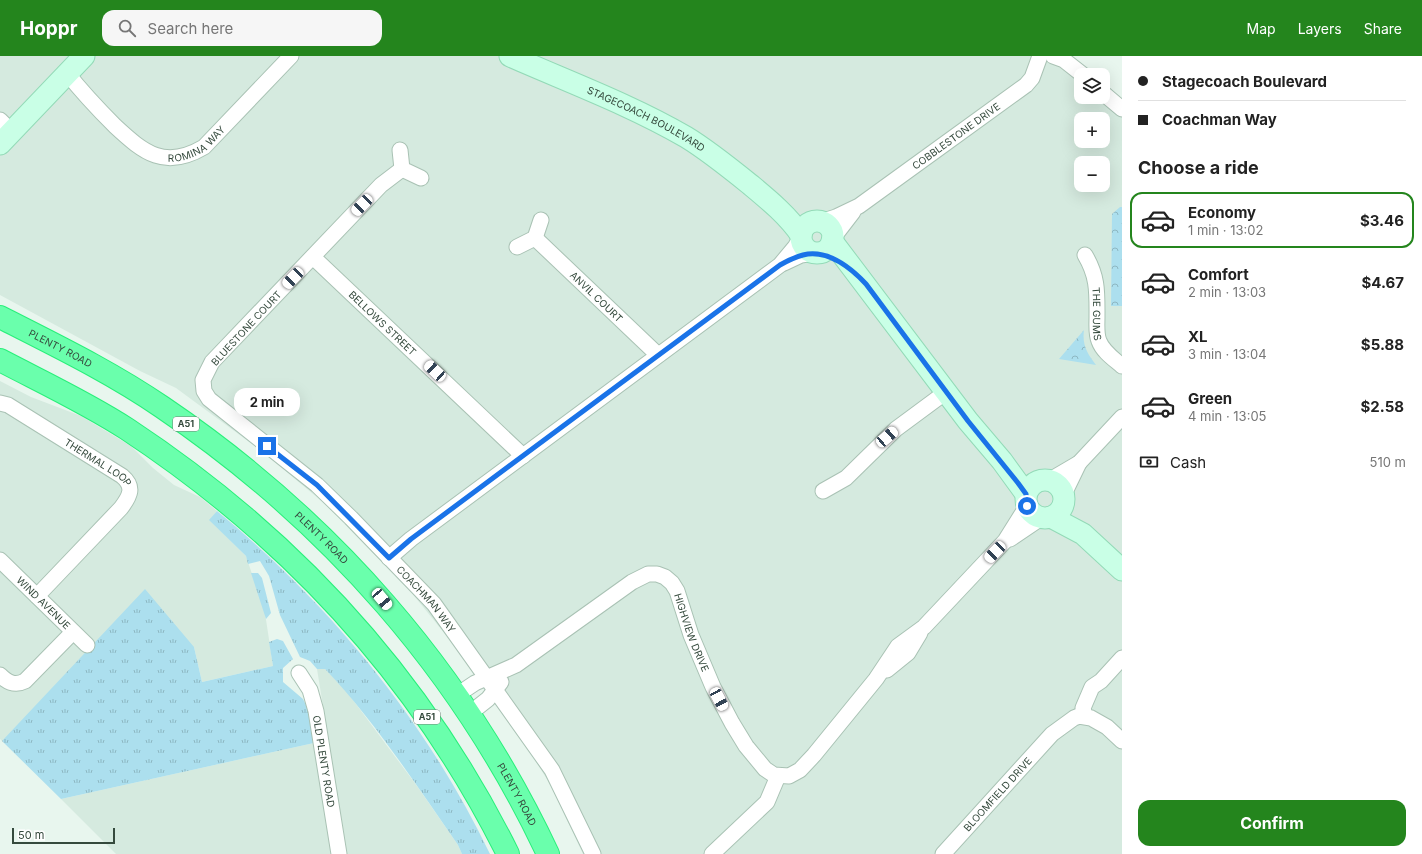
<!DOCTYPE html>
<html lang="en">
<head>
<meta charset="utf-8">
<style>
  body { margin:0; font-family:Inter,sans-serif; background:#f6f6f6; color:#222; height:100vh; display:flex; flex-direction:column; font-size:15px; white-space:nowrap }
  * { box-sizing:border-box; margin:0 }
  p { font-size:13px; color:#767676 }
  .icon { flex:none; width:22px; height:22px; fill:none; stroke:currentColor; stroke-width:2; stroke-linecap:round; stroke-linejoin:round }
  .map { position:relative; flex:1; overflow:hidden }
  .side { display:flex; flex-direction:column; background:#fff; width:300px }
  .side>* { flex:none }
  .guide { display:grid; align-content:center; height:88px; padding:0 16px; background:#fff }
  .controls { position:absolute; left:1074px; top:12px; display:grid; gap:8px }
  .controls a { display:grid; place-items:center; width:36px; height:36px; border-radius:8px; background:#fff; box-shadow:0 4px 16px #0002; font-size:20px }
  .scale { position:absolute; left:12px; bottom:10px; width:103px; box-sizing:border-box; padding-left:4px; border:2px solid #354a3d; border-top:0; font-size:11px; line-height:14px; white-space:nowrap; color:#354a3d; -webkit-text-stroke:3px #fff; paint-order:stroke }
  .end { position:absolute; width:18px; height:18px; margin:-9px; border:5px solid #1a73e8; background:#fff; box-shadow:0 0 0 2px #fff }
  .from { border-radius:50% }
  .bubble { position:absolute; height:28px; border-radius:12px; background:#fff; box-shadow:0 4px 16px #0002; font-size:13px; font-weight:700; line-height:28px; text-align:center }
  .car { position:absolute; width:12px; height:24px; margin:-12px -6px; border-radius:5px; box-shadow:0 0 3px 1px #0007; background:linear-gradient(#fff 24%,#345 0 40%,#fff 0 76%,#345 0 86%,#fff 0) }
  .guide b { display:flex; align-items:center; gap:14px; height:38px; font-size:15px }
  .guide b+b { border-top:1px solid #e0e0e0 }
  .guide i { width:10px; height:10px; background:#222 }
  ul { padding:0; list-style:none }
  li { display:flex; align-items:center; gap:12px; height:56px; margin:0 8px 6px; padding:0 8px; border:2px solid transparent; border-radius:12px }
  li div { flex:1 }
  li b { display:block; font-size:15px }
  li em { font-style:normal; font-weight:700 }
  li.selected { border-color:#24851d }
  li>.icon { width:36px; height:36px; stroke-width:1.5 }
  h2 { padding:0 16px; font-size:18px; line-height:48px }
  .pay { display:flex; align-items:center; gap:10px; height:44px; padding:0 16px; font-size:15px }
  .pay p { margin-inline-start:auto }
  .cta { display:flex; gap:8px; margin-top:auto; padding:8px 16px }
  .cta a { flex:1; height:46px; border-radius:12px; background:#24851d; color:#fff; font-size:16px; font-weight:700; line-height:46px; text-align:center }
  header { display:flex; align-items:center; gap:24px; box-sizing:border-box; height:56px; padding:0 20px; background:#24851d; color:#fff }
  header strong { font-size:19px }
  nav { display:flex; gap:22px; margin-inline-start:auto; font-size:14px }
  .search { width:280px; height:36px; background:#f6f6f6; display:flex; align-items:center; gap:10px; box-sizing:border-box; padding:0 14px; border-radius:12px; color:#767676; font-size:15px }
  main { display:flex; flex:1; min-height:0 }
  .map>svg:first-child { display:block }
</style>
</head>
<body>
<header>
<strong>Hoppr</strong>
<div class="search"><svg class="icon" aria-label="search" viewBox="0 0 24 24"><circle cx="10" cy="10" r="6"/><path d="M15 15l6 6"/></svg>Search here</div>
<nav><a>Map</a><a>Layers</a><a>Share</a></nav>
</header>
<main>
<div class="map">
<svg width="1122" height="798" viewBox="0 0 1122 798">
  <defs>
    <pattern id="grass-tufts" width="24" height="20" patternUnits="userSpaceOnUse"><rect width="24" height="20" fill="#acdfee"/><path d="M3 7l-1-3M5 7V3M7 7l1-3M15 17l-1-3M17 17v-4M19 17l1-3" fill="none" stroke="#8db7c2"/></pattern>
    <pattern id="forest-crowns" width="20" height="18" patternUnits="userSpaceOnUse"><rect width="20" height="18" fill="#acdfee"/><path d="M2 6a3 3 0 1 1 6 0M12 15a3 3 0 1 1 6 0" fill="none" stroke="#8db7c2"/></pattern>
  </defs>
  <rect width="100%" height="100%" fill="#e8f6ee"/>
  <path fill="#d5eadf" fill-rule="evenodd" d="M 0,0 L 1066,0 L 1081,19 L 1081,41 L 1103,41 L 1122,46 L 1122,798 L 583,798 L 550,728 L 526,690 L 449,583 L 411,536 L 325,448 L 264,397 L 176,332 L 140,315 L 0,239 ZM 1081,63 L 1103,63 L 1103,85 L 1081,85 ZM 1081,107 L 1103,107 L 1103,129 L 1081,129 Z
    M 0,325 L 31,341 L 81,360 L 131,390 L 153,412 L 174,429 L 200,441 L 217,455 L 210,464 L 246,500 L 265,557 L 273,610 L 202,626 L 194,591 L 2,685 L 0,683 Z
    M 317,613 L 325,613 L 344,632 L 417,730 L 458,789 L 462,798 L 347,798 Z
    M 314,687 L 332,798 L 116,798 L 61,743 Z"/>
  <path fill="url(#grass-tufts)" d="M 217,455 C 331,549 426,665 490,798 L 462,798 L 458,789 C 417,730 374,664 325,613 L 317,613 L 310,605 L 300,601 L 280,559 L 269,520 L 260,505 L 248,508 L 246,500 L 209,464 Z
    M 251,517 L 258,517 L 262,522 L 271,557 L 266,563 Z
    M 145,533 L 194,591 L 202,626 L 273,610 L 269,586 L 277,583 L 283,585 L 293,603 L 283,612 L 283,626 L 303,643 L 307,651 L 314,687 L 61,743 L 2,685 Z"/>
  <path fill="url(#forest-crowns)" d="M 1120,151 L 1122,151 L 1122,250 L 1111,250 L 1112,158 Z
    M 1084,274 C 1082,289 1087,297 1096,309 L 1059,303 Z"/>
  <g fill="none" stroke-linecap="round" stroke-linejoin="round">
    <defs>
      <g id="street">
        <path d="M 1053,0 L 1064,4 L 1083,19"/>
        <path id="s1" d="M 67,17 C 82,36 98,53 115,70 C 144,97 165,114 204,91 L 291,0"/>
        <path d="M 1103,37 L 1122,53"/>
        <path d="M 0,64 L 12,76"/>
        <path d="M 400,94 L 402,113 L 421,122"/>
        <path id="s2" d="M 402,113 L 381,129 L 212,306 L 203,324 L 204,335 L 209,343 L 317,429 L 351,462 L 434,548 L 552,714 L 593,798"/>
        <path id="s3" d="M 820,166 L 836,161 L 859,150 L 1026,29 L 1032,22 L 1040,0"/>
        <path id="s4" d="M 535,182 L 658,299"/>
        <path d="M 833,182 L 853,156"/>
        <path d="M 517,191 L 535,182 L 541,164"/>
        <path id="s5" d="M 1085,199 C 1098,221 1097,236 1097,261 C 1097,269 1096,278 1099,285 C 1103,296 1114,303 1122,310"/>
        <path id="s6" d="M 313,201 L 523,400"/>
        <path d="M 784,207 L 801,199 L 814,197"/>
        <path id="s7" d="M 0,347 L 8,349 L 122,420 C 135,431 130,440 121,452 L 37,540"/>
        <path d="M 1050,424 L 1079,407 L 1122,361"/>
        <path d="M 823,435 L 846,422 L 896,373 L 946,336"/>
        <path d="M 1064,438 L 1079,407"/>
        <path d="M 1010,483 L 1041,462"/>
        <path d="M 389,502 L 411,483 L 780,209 L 795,191 L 801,181"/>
        <path id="s8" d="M 0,504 L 87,589"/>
        <path d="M 887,614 L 908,597 L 920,577"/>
        <path id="s9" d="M 299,617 L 310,634 L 316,655 L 339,798"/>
        <path d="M 0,619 C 8,627 15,630 25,625 L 73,576"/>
        <path id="s10" d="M 457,639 L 475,627 L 516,609 L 632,526 L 648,518 L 657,518 L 665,521 L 672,527 L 677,535 L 691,579 L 713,631 L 732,667 L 746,690 L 765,713 L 774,719 L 789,720 L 800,714 L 814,699 L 876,623 L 898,590 L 924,571 L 1005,485 L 1027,450"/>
        <path d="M 469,658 L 488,643 L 501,626"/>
        <path d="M 1085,660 L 1083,652 L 1092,631 L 1101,625 L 1122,602"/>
        <path d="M 712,798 L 767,746 L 778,720"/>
        <path id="s11" d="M 943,798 L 1052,678 L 1074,662 L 1079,660 L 1091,662 L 1107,671 L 1122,685"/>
      </g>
      <g id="secondary">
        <path id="s12" d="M 510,0 C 569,26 631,49 686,81 C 709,95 731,113 752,130 C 770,145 788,160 801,179"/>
        <path d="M 0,88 L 84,0"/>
        <circle cx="817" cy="181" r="16"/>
        <path d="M 832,185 L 968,365 L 1002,405 L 1026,438"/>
        <circle cx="1045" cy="443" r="19"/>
        <path d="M 1051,461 L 1083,478 L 1122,514"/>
      </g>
      <g id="highway">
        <path id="s13" d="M 0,261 C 55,289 111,316 162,351 C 329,464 462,615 548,798"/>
        <path d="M 0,304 C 42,326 87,347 127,373 C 292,482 420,621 508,798"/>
      </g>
    </defs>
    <use href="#street" stroke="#a9c2b4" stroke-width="17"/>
    <use href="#secondary" stroke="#93dab7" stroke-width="23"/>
    <use href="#highway" stroke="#29ef7a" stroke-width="24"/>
    <use href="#street" stroke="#fff" stroke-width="15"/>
    <use href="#secondary" stroke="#c9ffe6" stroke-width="21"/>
    <use href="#highway" stroke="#6affac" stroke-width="22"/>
  </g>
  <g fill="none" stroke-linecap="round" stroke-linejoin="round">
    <path stroke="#1a73e8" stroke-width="5" d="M 267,390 L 317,429 L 389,502 L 411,483 L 780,209 C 787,205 795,201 803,199 C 828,193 850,211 866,228 L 968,365 L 1018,427 L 1026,438 L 1027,450"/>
  </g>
  <g text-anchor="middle" stroke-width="3" stroke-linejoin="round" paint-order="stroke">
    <g fill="#fff" stroke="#728077" stroke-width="1">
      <rect x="173" y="361" width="26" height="14" rx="3"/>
      <rect x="414" y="654" width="26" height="14" rx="3"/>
    </g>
    <g font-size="9" font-weight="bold" fill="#354a3d">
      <text x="186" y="371">A51</text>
      <text x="427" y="664">A51</text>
    </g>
    <g font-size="10" fill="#354a3d" stroke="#fff">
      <text dy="4" stroke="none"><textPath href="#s12" startOffset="150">STAGECOACH BOULEVARD</textPath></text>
      <text dy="4" stroke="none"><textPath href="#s3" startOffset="162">COBBLESTONE DRIVE</textPath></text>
      <text dy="4" stroke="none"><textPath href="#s1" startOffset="167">ROMINA WAY</textPath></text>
      <text dy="4" stroke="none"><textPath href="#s4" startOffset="85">ANVIL COURT</textPath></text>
      <text dy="4" stroke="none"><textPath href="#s5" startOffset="61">THE GUMS</textPath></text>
      <text dy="4" stroke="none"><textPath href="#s6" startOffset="96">BELLOWS STREET</textPath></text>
      <text transform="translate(246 272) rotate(-47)" y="4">BLUESTONE COURT</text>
      <text dy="4" stroke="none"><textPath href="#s13" startOffset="68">PLENTY ROAD</textPath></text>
      <text dy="4" stroke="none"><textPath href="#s7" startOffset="115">THERMAL LOOP</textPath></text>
      <text dy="4" stroke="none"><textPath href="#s13" startOffset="392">PLENTY ROAD</textPath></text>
      <text dy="4" stroke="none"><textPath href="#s2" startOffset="608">COACHMAN WAY</textPath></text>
      <text dy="4" stroke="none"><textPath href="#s8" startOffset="61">WIND AVENUE</textPath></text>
      <text dy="4" stroke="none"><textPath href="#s10" startOffset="307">HIGHVIEW DRIVE</textPath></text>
      <text dy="4" stroke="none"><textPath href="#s9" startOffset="93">OLD PLENTY ROAD</textPath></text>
      <text dy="4" stroke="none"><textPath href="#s13" startOffset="716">PLENTY ROAD</textPath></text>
      <text dy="4" stroke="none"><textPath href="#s11" startOffset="81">BLOOMFIELD DRIVE</textPath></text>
    </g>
  </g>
</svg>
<div class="controls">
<a><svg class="icon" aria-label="layers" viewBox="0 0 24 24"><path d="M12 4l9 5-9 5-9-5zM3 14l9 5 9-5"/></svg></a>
<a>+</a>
<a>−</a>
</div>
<div class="scale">50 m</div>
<i class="end from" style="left:1027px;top:450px"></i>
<i class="end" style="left:267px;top:390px"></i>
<div class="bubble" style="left:234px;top:332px;width:66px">2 min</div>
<i class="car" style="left:362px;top:149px;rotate:224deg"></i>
<i class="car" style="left:293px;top:222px;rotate:224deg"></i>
<i class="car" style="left:435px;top:315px;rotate:313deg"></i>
<i class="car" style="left:887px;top:381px;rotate:49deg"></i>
<i class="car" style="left:995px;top:496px;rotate:224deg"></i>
<i class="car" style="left:382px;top:543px;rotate:140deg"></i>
<i class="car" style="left:719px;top:643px;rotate:152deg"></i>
</div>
<section class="side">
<div class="guide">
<b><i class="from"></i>Stagecoach Boulevard</b>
<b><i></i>Coachman Way</b>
</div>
<h2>Choose a ride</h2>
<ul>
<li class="selected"><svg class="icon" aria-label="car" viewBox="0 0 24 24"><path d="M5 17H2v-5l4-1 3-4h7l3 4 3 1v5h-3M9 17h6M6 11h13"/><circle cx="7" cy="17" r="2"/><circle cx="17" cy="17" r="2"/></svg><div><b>Economy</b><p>1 min · 13:02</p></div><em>$3.46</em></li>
<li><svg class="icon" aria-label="car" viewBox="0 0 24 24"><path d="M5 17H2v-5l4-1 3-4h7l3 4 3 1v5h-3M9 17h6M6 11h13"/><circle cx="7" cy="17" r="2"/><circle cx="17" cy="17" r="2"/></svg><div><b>Comfort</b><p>2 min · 13:03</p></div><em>$4.67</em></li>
<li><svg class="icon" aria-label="car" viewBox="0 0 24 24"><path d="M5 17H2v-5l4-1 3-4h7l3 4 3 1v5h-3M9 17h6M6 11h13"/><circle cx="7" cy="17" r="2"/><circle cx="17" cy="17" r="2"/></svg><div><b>XL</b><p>3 min · 13:04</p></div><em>$5.88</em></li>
<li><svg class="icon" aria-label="car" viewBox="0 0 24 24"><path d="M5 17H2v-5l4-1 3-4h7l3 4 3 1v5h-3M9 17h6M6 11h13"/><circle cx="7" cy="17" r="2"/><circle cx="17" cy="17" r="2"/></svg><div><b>Green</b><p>4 min · 13:05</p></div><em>$2.58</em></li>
</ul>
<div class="pay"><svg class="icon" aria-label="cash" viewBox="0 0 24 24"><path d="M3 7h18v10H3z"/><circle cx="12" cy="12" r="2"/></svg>Cash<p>510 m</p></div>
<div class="cta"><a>Confirm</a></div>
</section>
</main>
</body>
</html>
